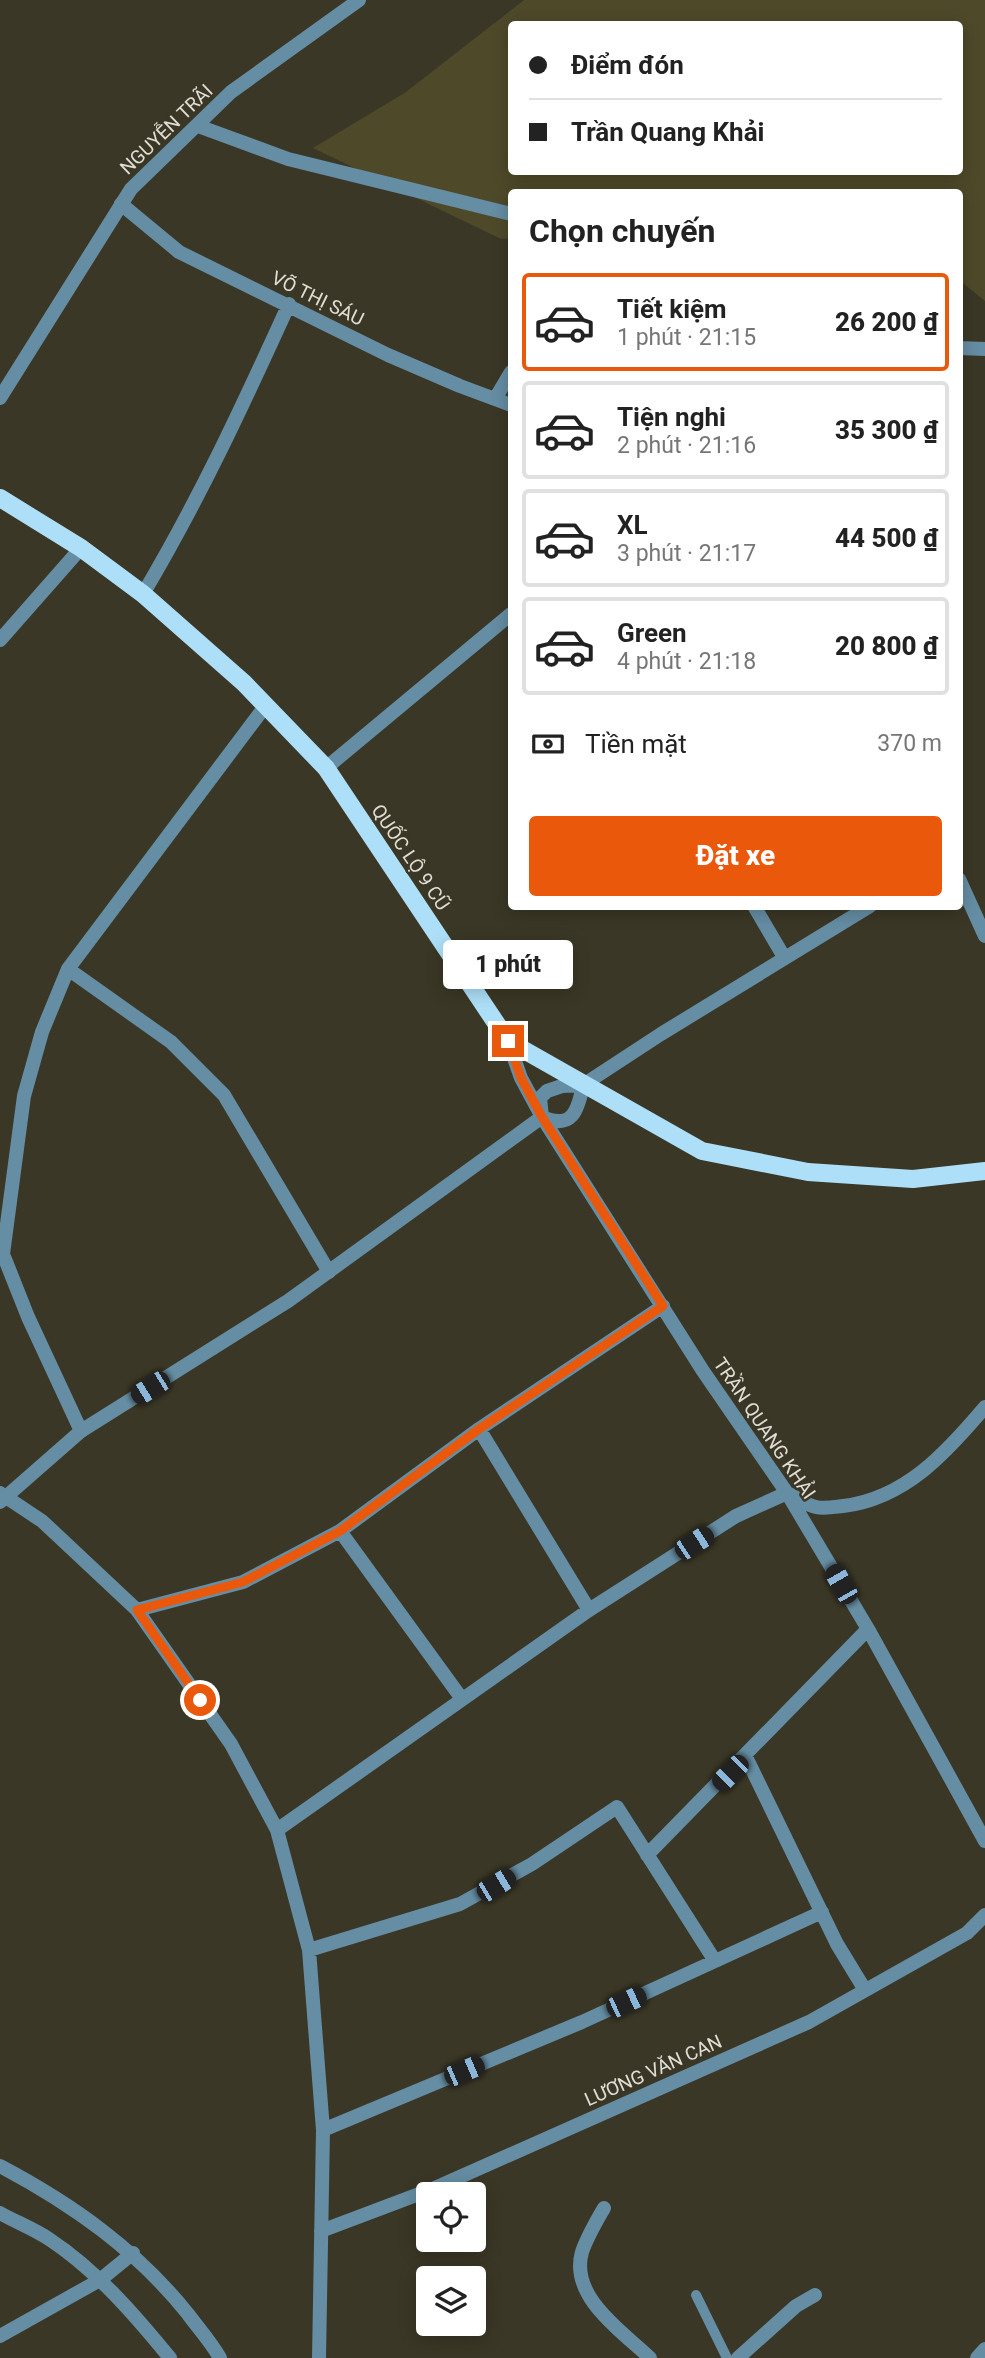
<!DOCTYPE html>
<html lang="vi">
<head>
<meta charset="utf-8">
<style>
  body { margin:0; font-family:Roboto,sans-serif; background:#f2f2f2; color:#222; height:100vh; display:flex; flex-direction:column; font-size:26px; white-space:nowrap }
  * { box-sizing:border-box; margin:0 }
  p { font-size:23px; color:#767676 }
  .icon { flex:none; width:38px; height:38px; fill:none; stroke:currentColor; stroke-width:2; stroke-linecap:round; stroke-linejoin:round }
  .map { position:relative; flex:1; overflow:hidden }
  .details { position:absolute; left:508px; top:189px; width:455px; height:721px; display:flex; flex-direction:column; background:#fff; border-radius:7px; box-shadow:0 4px 18px #0003 }
  .details>* { flex:none }
  .hud { position:absolute; left:508px; top:21px; width:455px; height:154px; border-radius:7px; box-shadow:0 4px 18px #0003; display:grid; align-content:center; height:154px; padding:0 21px; background:#fff }
  .controls { position:absolute; left:416px; top:2182px; display:grid; gap:14px }
  .controls a { display:grid; place-items:center; width:70px; height:70px; border-radius:7px; background:#fff; box-shadow:0 4px 18px #0003; font-size:35px }
  .end { position:absolute; width:32px; height:32px; margin:-16px; border:9px solid #ea580c; background:#fff; box-shadow:0 0 0 4px #fff }
  .from { border-radius:50% }
  .bubble { position:absolute; height:49px; border-radius:7px; background:#fff; box-shadow:0 4px 18px #0003; font-size:23px; font-weight:800; line-height:49px; text-align:center }
  .car { position:absolute; width:21px; height:42px; margin:-21px -10px; border-radius:9px; box-shadow:0 0 5px 2px #0007; background:linear-gradient(#222 24%,#8ab4d8 0 40%,#222 0 76%,#8ab4d8 0 86%,#222 0) }
  .hud b { display:flex; align-items:center; gap:24px; height:66px; font-size:26px }
  .hud b+b { border-top:2px solid #e0e0e0 }
  .hud i { width:18px; height:18px; background:#222 }
  ul { padding:0; list-style:none }
  li { display:flex; align-items:center; gap:21px; height:98px; margin:0 14px 10px; padding:0 7px; border:4px solid #e0e0e0; border-radius:7px }
  li div { flex:1 }
  li b { display:block; font-size:26px }
  li em { font-style:normal; font-weight:800 }
  li.current { border-color:#ea580c }
  li>.icon { width:63px; height:63px; stroke-width:1.5 }
  h2 { padding:0 21px; font-size:32px; line-height:84px }
  .pay { display:flex; align-items:center; gap:18px; height:77px; padding:0 21px; font-size:26px }
  .pay p { margin-inline-start:auto }
  .button { display:flex; gap:14px; margin-top:auto; padding:14px 21px }
  .button a { flex:1; height:80px; border-radius:7px; background:#ea580c; color:#fff; font-size:28px; font-weight:800; line-height:80px; text-align:center }
  .map>svg:first-child { display:block }
</style>
</head>
<body>
<div class="map">
<svg width="985" height="2358" viewBox="0 0 985 2358">
  <rect width="100%" height="100%" fill="#3a3726"/>
  <path fill="#4e4929" fill-rule="evenodd" d="M 524,0 L 985,0 L 985,301 L 959,280 L 959,192 L 511,192 L 511,238 L 501,239 L 313,148 L 406,92 ZM 511,24 L 959,24 L 959,172 L 511,172 Z"/>
  <g fill="none" stroke-linecap="round" stroke-linejoin="round">
    <path stroke="#658da3" stroke-width="10" d="M 696,2295 L 727,2358"/>
    <path stroke="#658da3" stroke-width="14" d="M 198,126 L 288,159 L 511,214
      M 121,204 L 179,252 L 388,355 L 460,386 L 511,405
      M 959,348 L 985,349
      M 495,399 L 511,372
      M 143,594 C 200,498 243,405 289,304
      M 0,640 L 81,548
      M 326,768 L 511,614
      M 959,879 L 985,936
      M 754,906 L 784,957
      M 68,969 L 171,1042 L 224,1095 L 329,1272
      M 508,1041 L 521,1078 L 542,1117 L 703,1371 L 787,1493 L 868,1629 L 985,1841
      M 583,1085 C 578,1111 572,1130 542,1117 L 540,1098 L 547,1091 L 562,1086 L 583,1085 L 661,1034 L 870,906
      M 479,1429 L 589,1610
      M 81,1431 L 28,1317 L 3,1254 L 24,1096 L 42,1032 L 68,969 L 266,705
      M 0,1493 L 42,1521 L 137,1610 L 231,1744 L 277,1830 L 309,1950 L 323,2130 L 319,2358
      M 340,1531 L 462,1699
      M 137,1610 L 243,1582 L 340,1531 L 479,1429 L 663,1306
      M 746,1757 L 837,1944 L 865,1990
      M 277,1830 L 589,1610 L 736,1516 L 787,1493 C 796,1497 806,1505 816,1507 C 824,1509 834,1507 843,1506 C 905,1499 947,1452 985,1407
      M 647,1855 L 868,1629
      M 309,1950 L 460,1904 L 532,1864 L 617,1807 L 715,1961
      M 323,2130 L 582,2022 L 822,1912
      M 604,2208 C 596,2222 587,2237 582,2252 C 569,2297 623,2332 650,2358
      M 321,2231 L 435,2188 L 809,2022 L 967,1933 L 985,1915
      M 0,2336 L 100,2280
      M 738,2358 L 796,2306 L 815,2295"/>
    <path stroke="#658da3" stroke-width="14" d="M 0,398 L 131,189 L 231,92 L 359,0
      M 0,1502 L 81,1431 L 288,1301 L 542,1117
      M 0,2166 C 72,2204 137,2250 188,2314 C 199,2329 211,2342 220,2358
      M 0,2213 C 16,2222 34,2229 49,2239 C 96,2270 134,2314 170,2358
      M 100,2280 L 133,2253
      M 977,2358 L 985,2349"/>
    <path stroke="#aedff9" stroke-width="18" d="M 0,498 L 81,548 L 143,594 L 244,683 L 326,768 L 508,1041 L 702,1151 L 808,1172 L 913,1179 L 985,1171"/>
  </g>
  <g fill="none" stroke-linecap="round" stroke-linejoin="round">
    <path stroke="#ea580c" stroke-width="9" d="M 200,1700 L 137,1610 L 243,1582 L 340,1531 L 479,1429 L 663,1306 L 542,1117 L 521,1078 L 508,1041"/>
  </g>
  <g text-anchor="middle" stroke-width="5" stroke-linejoin="round" paint-order="stroke">
    <g font-size="19" fill="#e1dfd5" stroke="#3a3726">
      <text transform="translate(166 129) rotate(-44)" y="7">NGUYỄN TRÃI</text>
      <text transform="translate(318 298) rotate(26)" y="7">VÕ THỊ SÁU</text>
      <text transform="translate(411 857) rotate(56)" y="7">QUỐC LỘ 9 CŨ</text>
      <text transform="translate(765 1428) rotate(56)" y="7">TRẦN QUANG KHẢI</text>
      <text transform="translate(653 2070) rotate(-24)" y="7">LƯƠNG VĂN CAN</text>
    </g>
  </g>
</svg>
<div class="controls">
<a><svg class="icon" aria-label="locate" viewBox="0 0 24 24"><circle cx="12" cy="12" r="6"/><path d="M12 2v4M12 18v4M2 12h4M18 12h4"/></svg></a>
<a><svg class="icon" aria-label="layers" viewBox="0 0 24 24"><path d="M12 4l9 5-9 5-9-5zM3 14l9 5 9-5"/></svg></a>
</div>
<i class="end from" style="left:200px;top:1700px"></i>
<i class="end" style="left:508px;top:1041px"></i>
<div class="bubble" style="left:443px;top:940px;width:130px">1 phút</div>
<i class="car" style="left:150px;top:1388px;rotate:238deg"></i>
<i class="car" style="left:694px;top:1543px;rotate:57deg"></i>
<i class="car" style="left:841px;top:1584px;rotate:330deg"></i>
<i class="car" style="left:730px;top:1773px;rotate:225deg"></i>
<i class="car" style="left:496px;top:1885px;rotate:59deg"></i>
<i class="car" style="left:626px;top:2002px;rotate:65deg"></i>
<i class="car" style="left:464px;top:2071px;rotate:67deg"></i>
<div class="hud">
<b><i class="from"></i>Điểm đón</b>
<b><i></i>Trần Quang Khải</b>
</div>
<section class="details">
<h2>Chọn chuyến</h2>
<ul>
<li class="current"><svg class="icon" aria-label="car" viewBox="0 0 24 24"><path d="M5 17H2v-5l4-1 3-4h7l3 4 3 1v5h-3M9 17h6M6 11h13"/><circle cx="7" cy="17" r="2"/><circle cx="17" cy="17" r="2"/></svg><div><b>Tiết kiệm</b><p>1 phút · 21:15</p></div><em>26 200 ₫</em></li>
<li><svg class="icon" aria-label="car" viewBox="0 0 24 24"><path d="M5 17H2v-5l4-1 3-4h7l3 4 3 1v5h-3M9 17h6M6 11h13"/><circle cx="7" cy="17" r="2"/><circle cx="17" cy="17" r="2"/></svg><div><b>Tiện nghi</b><p>2 phút · 21:16</p></div><em>35 300 ₫</em></li>
<li><svg class="icon" aria-label="car" viewBox="0 0 24 24"><path d="M5 17H2v-5l4-1 3-4h7l3 4 3 1v5h-3M9 17h6M6 11h13"/><circle cx="7" cy="17" r="2"/><circle cx="17" cy="17" r="2"/></svg><div><b>XL</b><p>3 phút · 21:17</p></div><em>44 500 ₫</em></li>
<li><svg class="icon" aria-label="car" viewBox="0 0 24 24"><path d="M5 17H2v-5l4-1 3-4h7l3 4 3 1v5h-3M9 17h6M6 11h13"/><circle cx="7" cy="17" r="2"/><circle cx="17" cy="17" r="2"/></svg><div><b>Green</b><p>4 phút · 21:18</p></div><em>20 800 ₫</em></li>
</ul>
<div class="pay"><svg class="icon" aria-label="cash" viewBox="0 0 24 24"><path d="M3 7h18v10H3z"/><circle cx="12" cy="12" r="2"/></svg>Tiền mặt<p>370 m</p></div>
<div class="button"><a>Đặt xe</a></div>
</section>
</div>
</body>
</html>
